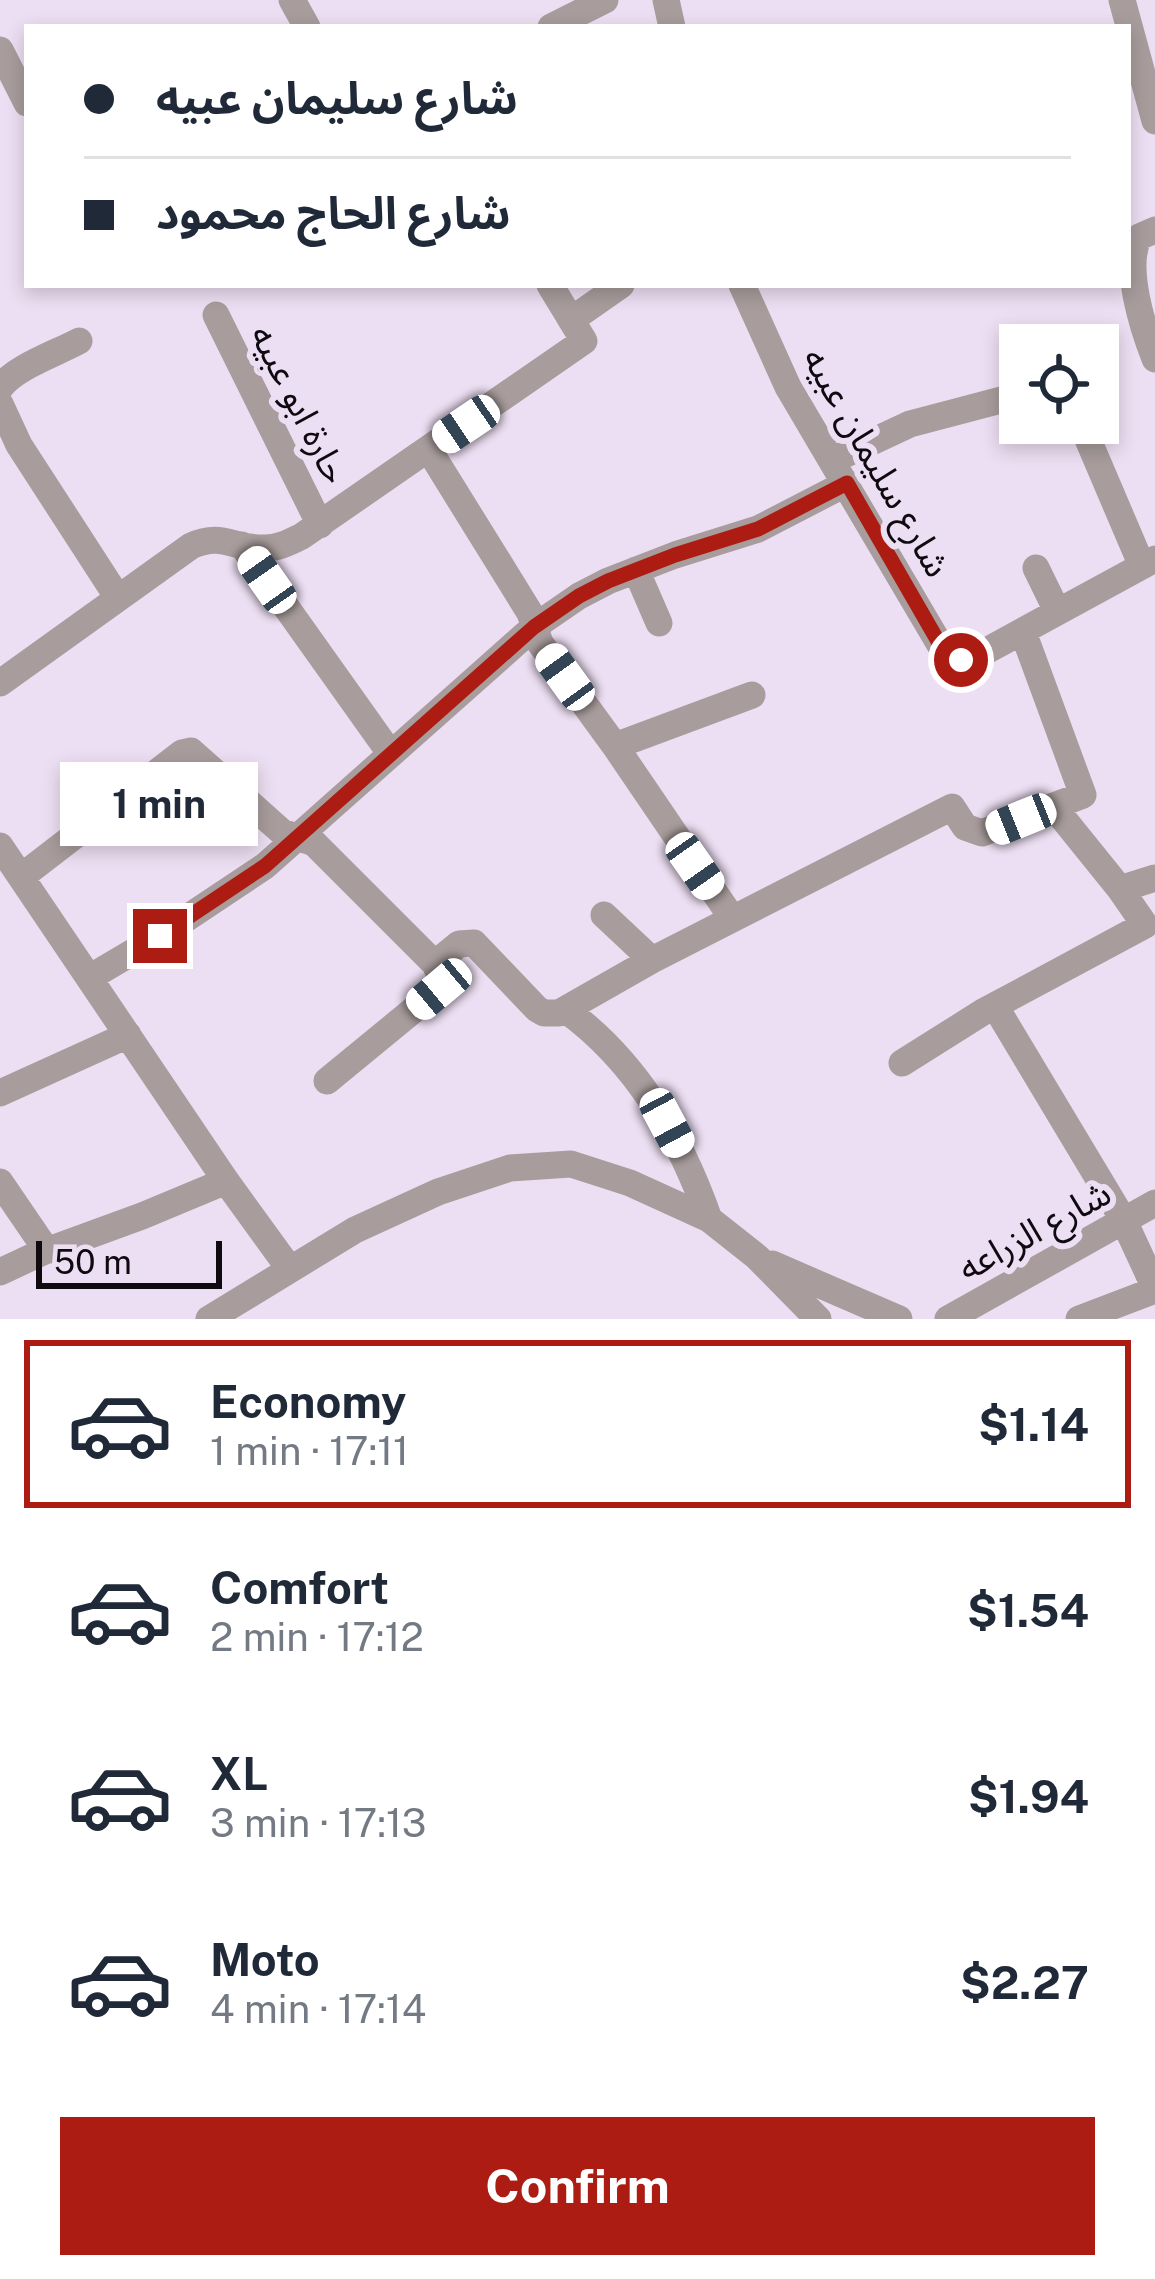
<!DOCTYPE html>
<html lang="en">
<head>
<meta charset="utf-8">
<style>
  body { margin:0; font-family:"Public Sans","Noto Sans Arabic",sans-serif; background:#f2f2f3; color:#1f2937; height:100vh; display:flex; flex-direction:column; font-size:45px; white-space:nowrap }
  * { box-sizing:border-box; margin:0 }
  p { font-size:39px; color:#747a83 }
  .icon { flex:none; width:66px; height:66px; fill:none; stroke:currentColor; stroke-width:2; stroke-linecap:round; stroke-linejoin:round }
  .map { position:relative; height:1319px; overflow:hidden }
  .side { display:flex; flex-direction:column; background:#fff; flex:1 }
  .side>* { flex:none }
  .guide { position:absolute; left:24px; top:24px; width:1107px; height:264px; border-radius:0px; box-shadow:0 6px 18px #0003; display:grid; align-content:center; height:264px; padding:0 60px; background:#fff }
  .controls { position:absolute; left:999px; top:324px; display:grid; gap:24px }
  .controls a { display:grid; place-items:center; width:120px; height:120px; border-radius:0px; background:#fff; box-shadow:0 6px 18px #0003; font-size:60px }
  .scale { position:absolute; left:36px; bottom:30px; width:186px; box-sizing:border-box; padding-left:12px; border:6px solid #0e0a10; border-top:0; font-size:33px; line-height:42px; white-space:nowrap; color:#0e0a10; -webkit-text-stroke:9px #eddff3; paint-order:stroke }
  .end { position:absolute; width:54px; height:54px; margin:-27px; border:15px solid #ad1c12; background:#fff; box-shadow:0 0 0 6px #fff }
  .from { border-radius:50% }
  .bubble { position:absolute; height:84px; border-radius:0px; background:#fff; box-shadow:0 6px 18px #0003; font-size:39px; font-weight:700; line-height:84px; text-align:center }
  .car { position:absolute; width:36px; height:72px; margin:-36px -18px; border-radius:15px; box-shadow:0 0 9px 3px #0007; background:linear-gradient(#fff 24%,#345 0 40%,#fff 0 76%,#345 0 86%,#fff 0) }
  .guide b { display:flex; align-items:center; gap:42px; height:114px; font-size:45px }
  .guide b+b { border-top:3px solid #e0e1e3 }
  .guide i { width:30px; height:30px; background:#1f2937 }
  ul { padding:21px 0 0; list-style:none }
  li { display:flex; align-items:center; gap:36px; height:168px; margin:0 24px 18px; padding:0 36px; border:6px solid transparent; border-radius:0px }
  li div { flex:1 }
  li b { display:block; font-size:45px }
  li em { font-style:normal; font-weight:700 }
  li.selected { border-color:#ad1c12 }
  li>.icon { width:108px; height:108px; stroke-width:1.5 }
  .button { display:flex; gap:24px; margin-top:auto; padding:24px 60px }
  .button a { flex:1; height:138px; border-radius:0px; background:#ad1c12; color:#fff; font-size:48px; font-weight:700; line-height:138px; text-align:center }
  .map>svg:first-child { display:block }
</style>
</head>
<body>
<div class="map">
<svg width="1155" height="1319" viewBox="0 0 1155 1319">
  <rect width="100%" height="100%" fill="#eddff3"/>
  <g fill="none" stroke-linecap="round" stroke-linejoin="round">
    <path stroke="#a89d9c" stroke-width="27" d="M 292,0 L 307,27
      M 666,0 L 672,27
      M 1122,0 L 1155,121
      M 551,27 L 605,0
      M 0,50 L 27,103
      M 1155,230 L 1139,237 C 1123,267 1143,328 1155,359
      M 742,285 L 788,387 L 946,655 L 961,660 L 977,656 L 1155,559
      M 216,315 L 320,525
      M 571,320 L 621,285
      M 0,388 C 13,368 57,353 79,341
      M 0,404 L 19,445 L 118,598
      M 1081,423 L 1142,566
      M 429,450 L 530,613 L 540,643 L 615,746 L 732,918
      M 833,460 L 910,424 L 1020,395
      M 242,545 L 390,753
      M 1036,568 L 1057,611
      M 636,570 L 659,623
      M 0,683 L 191,546 C 222,532 232,548 262,548 C 277,549 290,542 302,536 L 584,341 L 550,285
      M 615,746 L 752,695
      M 0,846 L 226,1181 L 289,1268
      M 21,877 L 182,753 L 191,751 L 282,832 L 314,843 L 432,961 L 437,962 L 459,944 L 474,943 L 537,1009 L 544,1013 L 559,1013 L 652,960 L 952,807 L 965,827 L 982,833 L 1083,795 L 1023,632
      M 1120,889 L 1155,878
      M 604,915 L 652,960
      M 89,978 L 160,936 L 265,866 L 534,627 L 579,596 L 608,581 L 675,555 L 758,529 L 847,483
      M 995,1006 L 1124,1221 L 1155,1288
      M 566,1010 C 637,1062 680,1137 709,1219
      M 902,1063 L 983,1012 L 1145,925 L 1120,889 L 1053,806
      M 327,1081 L 439,989 L 442,979 L 434,962
      M 0,1093 L 128,1035
      M 0,1182 L 45,1248 L 49,1250 L 142,1216 L 226,1181
      M 772,1264 L 899,1319
      M 0,1272 L 47,1250
      M 209,1319 L 355,1230 L 438,1192 L 510,1168 L 571,1164 L 630,1183 L 709,1219 L 757,1257 L 818,1319
      M 948,1319 L 1155,1203
      M 1079,1319 L 1155,1290"/>
  </g>
  <g fill="none" stroke-linecap="round" stroke-linejoin="round">
    <path stroke="#ad1c12" stroke-width="15" d="M 160,936 L 265,866 L 534,627 L 579,596 L 608,581 L 675,555 L 758,529 L 847,483 L 946,655 L 961,660"/>
  </g>
  <g text-anchor="middle" stroke-width="12" stroke-linejoin="round" paint-order="stroke">
    <g font-size="36" fill="#0e0a10" stroke="#eddff3">
      <text transform="translate(300 404) rotate(63)" y="13">حارة ابو عبيه</text>
      <text transform="translate(877 462) rotate(60)" y="13">شارع سليمان عبيه</text>
      <text transform="translate(1034 1230) rotate(-29)" y="13">شارع الزراعه</text>
    </g>
  </g>
</svg>
<div class="controls">
<a><svg class="icon" aria-label="locate" viewBox="0 0 24 24"><circle cx="12" cy="12" r="6"/><path d="M12 2v4M12 18v4M2 12h4M18 12h4"/></svg></a>
</div>
<div class="scale">50 m</div>
<i class="end from" style="left:961px;top:660px"></i>
<i class="end" style="left:160px;top:936px"></i>
<div class="bubble" style="left:60px;top:762px;width:198px">1 min</div>
<i class="car" style="left:466px;top:424px;rotate:236deg"></i>
<i class="car" style="left:267px;top:580px;rotate:325deg"></i>
<i class="car" style="left:565px;top:677px;rotate:324deg"></i>
<i class="car" style="left:1021px;top:819px;rotate:248deg"></i>
<i class="car" style="left:695px;top:866px;rotate:145deg"></i>
<i class="car" style="left:439px;top:989px;rotate:230deg"></i>
<i class="car" style="left:667px;top:1123px;rotate:152deg"></i>
<div class="guide">
<b><i class="from"></i>شارع سليمان عبيه</b>
<b><i></i>شارع الحاج محمود</b>
</div>
</div>
<section class="side">
<ul>
<li class="selected"><svg class="icon" aria-label="car" viewBox="0 0 24 24"><path d="M5 17H2v-5l4-1 3-4h7l3 4 3 1v5h-3M9 17h6M6 11h13"/><circle cx="7" cy="17" r="2"/><circle cx="17" cy="17" r="2"/></svg><div><b>Economy</b><p>1 min · 17:11</p></div><em>$1.14</em></li>
<li><svg class="icon" aria-label="car" viewBox="0 0 24 24"><path d="M5 17H2v-5l4-1 3-4h7l3 4 3 1v5h-3M9 17h6M6 11h13"/><circle cx="7" cy="17" r="2"/><circle cx="17" cy="17" r="2"/></svg><div><b>Comfort</b><p>2 min · 17:12</p></div><em>$1.54</em></li>
<li><svg class="icon" aria-label="car" viewBox="0 0 24 24"><path d="M5 17H2v-5l4-1 3-4h7l3 4 3 1v5h-3M9 17h6M6 11h13"/><circle cx="7" cy="17" r="2"/><circle cx="17" cy="17" r="2"/></svg><div><b>XL</b><p>3 min · 17:13</p></div><em>$1.94</em></li>
<li><svg class="icon" aria-label="car" viewBox="0 0 24 24"><path d="M5 17H2v-5l4-1 3-4h7l3 4 3 1v5h-3M9 17h6M6 11h13"/><circle cx="7" cy="17" r="2"/><circle cx="17" cy="17" r="2"/></svg><div><b>Moto</b><p>4 min · 17:14</p></div><em>$2.27</em></li>
</ul>
<div class="button"><a>Confirm</a></div>
</section>
</body>
</html>
